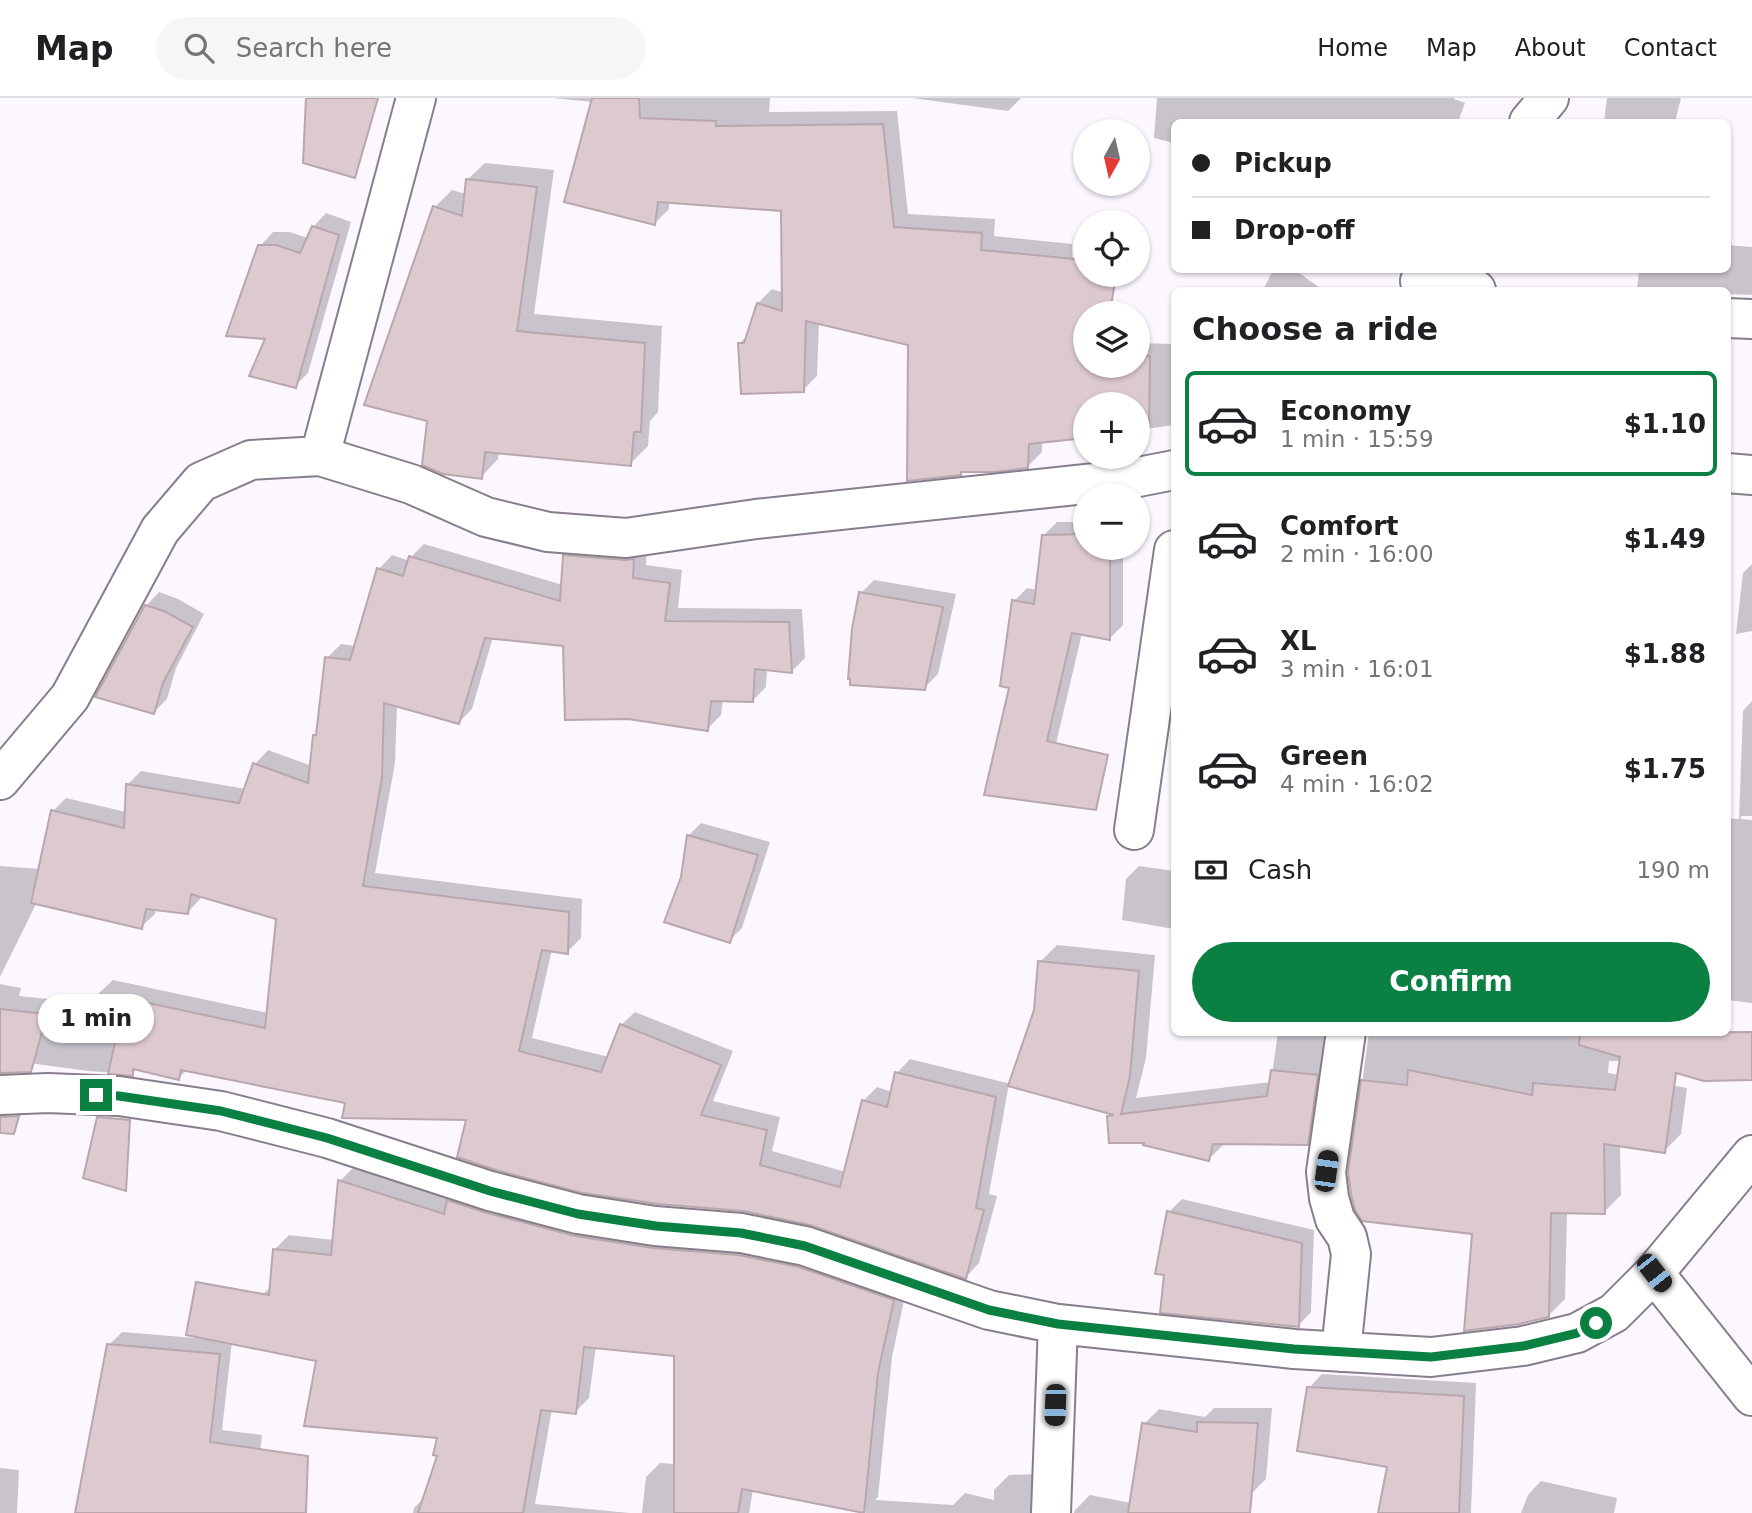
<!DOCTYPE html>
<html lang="en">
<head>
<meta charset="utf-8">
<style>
  body { margin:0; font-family:"DejaVu Sans",sans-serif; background:#f6f6f6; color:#202124; height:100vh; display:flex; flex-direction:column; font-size:26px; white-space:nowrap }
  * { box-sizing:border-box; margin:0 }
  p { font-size:23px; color:#757577 }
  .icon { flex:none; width:38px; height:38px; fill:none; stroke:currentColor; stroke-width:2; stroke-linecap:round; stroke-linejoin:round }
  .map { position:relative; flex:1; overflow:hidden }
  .drawer { position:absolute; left:1171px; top:189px; width:560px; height:749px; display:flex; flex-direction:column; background:#fff; border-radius:10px; box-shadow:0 2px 5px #0004 }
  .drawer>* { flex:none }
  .banner { position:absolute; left:1171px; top:21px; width:560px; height:154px; border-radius:10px; box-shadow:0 2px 5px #0004; display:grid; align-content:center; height:154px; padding:0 21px; background:#fff }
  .needle { width:46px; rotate:188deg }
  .fabs { position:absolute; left:1073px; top:21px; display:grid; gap:14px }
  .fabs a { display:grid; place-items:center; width:77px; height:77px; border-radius:50%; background:#fff; box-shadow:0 2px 5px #0004; font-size:35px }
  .end { position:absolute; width:32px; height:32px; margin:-16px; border:9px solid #0b8043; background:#fff; box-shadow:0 0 0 4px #fff }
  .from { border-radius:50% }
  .bubble { position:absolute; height:49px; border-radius:24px; background:#fff; box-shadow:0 2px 5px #0004; font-size:23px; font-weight:600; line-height:49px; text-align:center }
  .car { position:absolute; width:21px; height:42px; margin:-21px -10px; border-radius:9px; box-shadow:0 0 5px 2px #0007; background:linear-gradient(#222 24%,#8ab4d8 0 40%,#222 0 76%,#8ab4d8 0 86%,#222 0) }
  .banner b { display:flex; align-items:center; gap:24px; height:66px; font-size:26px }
  .banner b+b { border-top:2px solid #e0e0e0 }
  .banner i { width:18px; height:18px; background:#202124 }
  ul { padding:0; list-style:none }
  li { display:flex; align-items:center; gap:21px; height:105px; margin:0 14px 10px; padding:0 7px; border:4px solid transparent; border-radius:10px }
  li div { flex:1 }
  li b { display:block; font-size:26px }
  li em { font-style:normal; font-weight:600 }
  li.active { border-color:#0b8043 }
  li>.icon { width:63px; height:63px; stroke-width:1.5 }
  h2 { padding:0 21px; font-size:32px; line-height:84px }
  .pay { display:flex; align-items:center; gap:18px; height:77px; padding:0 21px; font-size:26px }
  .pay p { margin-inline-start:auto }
  .action { display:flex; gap:14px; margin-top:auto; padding:14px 21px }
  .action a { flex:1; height:80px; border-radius:42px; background:#0b8043; color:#fff; font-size:28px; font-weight:600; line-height:80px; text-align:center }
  header { display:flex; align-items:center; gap:42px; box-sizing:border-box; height:98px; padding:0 35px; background:#fff; border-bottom:2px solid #e0e0e0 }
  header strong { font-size:33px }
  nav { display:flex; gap:38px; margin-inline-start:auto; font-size:24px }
  .search { width:490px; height:63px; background:#f6f6f6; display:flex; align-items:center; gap:18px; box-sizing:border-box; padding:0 24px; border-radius:38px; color:#757577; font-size:26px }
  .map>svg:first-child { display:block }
</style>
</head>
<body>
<header>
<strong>Map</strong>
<div class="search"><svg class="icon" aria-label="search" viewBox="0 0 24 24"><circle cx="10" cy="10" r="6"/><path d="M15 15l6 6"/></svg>Search here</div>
<nav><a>Home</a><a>Map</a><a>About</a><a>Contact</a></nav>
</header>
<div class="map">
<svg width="1752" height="1415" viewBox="0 0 1752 1415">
  <rect width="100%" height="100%" fill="#fcf6ff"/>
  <path fill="#0003" d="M 553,0 L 770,0 L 769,14 L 897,13 L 908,116 L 995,121 L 994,138 L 1072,146 L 1074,224 L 1042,343 L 1042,354 L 1028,368 L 964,372 L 960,376 L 910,246 L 819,224 L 817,278 L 803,292 L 739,246 L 748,237 L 758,205 L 772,191 L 784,195 L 783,112 L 669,103 L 669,111 L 654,126 L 593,4 Z
    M 912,0 L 1021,0 L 1008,13 Z
    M 1157,0 L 1454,0 L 1454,1 L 1465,5 L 1458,24 L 1174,24 L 1174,45 L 1154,40 Z
    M 1607,0 L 1681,0 L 1675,24 L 1604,24 Z
    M 485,65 L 554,72 L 534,216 L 662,228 L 658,314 L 650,323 L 648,348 L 630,366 L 499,354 L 498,361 L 481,379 L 429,322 L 435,109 L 452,92 L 466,96 L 467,82 Z
    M 326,115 L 351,124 L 308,275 L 295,288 L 267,239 L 260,148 L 273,134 L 290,134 L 308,140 L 313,129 Z
    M 1727,147 L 1752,149 L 1752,197 L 1727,196 L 1727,192 L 1637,192 L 1639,172 L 1727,172 Z
    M 1275,172 L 1295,172 L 1323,192 L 1263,192 L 1271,176 Z
    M 1138,245 L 1174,246 L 1174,327 L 1138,332 L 1138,306 L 1116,306 L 1120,268 L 1138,268 Z
    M 1057,424 L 1085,424 L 1085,450 L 1123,450 L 1123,527 L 1110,540 L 1082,535 L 1055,650 L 1048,657 L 1011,589 L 1014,503 L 1027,490 L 1037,492 L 1044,437 Z
    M 578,444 L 647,448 L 646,467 L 682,472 L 678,510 L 802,511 L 805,560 L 792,573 L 767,571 L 766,589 L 752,603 L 723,601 L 721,617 L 707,631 L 564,547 L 493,539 L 472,611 L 458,625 L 397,607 L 395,665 L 375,775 L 582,801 L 581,840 L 567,854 L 552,851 L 532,940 L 609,959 L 621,927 L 635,914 L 733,953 L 713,1003 L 780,1019 L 772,1053 L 846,1074 L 863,1003 L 877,989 L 892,994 L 897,975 L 910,961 L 1011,986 L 1036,913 L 1040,864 L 1057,847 L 1155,857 L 1146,960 L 1136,1000 L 1271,984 L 1278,934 L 1337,934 L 1324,1028 L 1307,1045 L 1226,1044 L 1209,1061 L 1109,1018 L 1113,1015 L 1009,986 L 989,1096 L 997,1098 L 979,1165 L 966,1179 L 810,1125 L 468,1020 L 347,1004 L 187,972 L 178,980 L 138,970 L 132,976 L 88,973 L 0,961 L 0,886 L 21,890 L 19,898 L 97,906 L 99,895 L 113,882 L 268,915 L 278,820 L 202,797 L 201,800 L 188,814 L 156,810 L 155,816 L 141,829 L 37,804 L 0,879 L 0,768 L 40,771 L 53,713 L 66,700 L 126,714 L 127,687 L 141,673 L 246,691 L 255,666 L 268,652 L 312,668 L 314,638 L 318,634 L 327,560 L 341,546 L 356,548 L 379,471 L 392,457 L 410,463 L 411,459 L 424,446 L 563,487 L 564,458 Z
    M 1752,466 L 1752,533 L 1736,536 L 1743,475 Z
    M 874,482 L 956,496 L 938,576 L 924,590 L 861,495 Z
    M 159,494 L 178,501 L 204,516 L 176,570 L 167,601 L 154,614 L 146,508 Z
    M 1752,603 L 1752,718 L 1741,718 L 1741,721 L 1752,722 L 1752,905 L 1727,902 L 1727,720 L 1739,721 L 1743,613 Z
    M 701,725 L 770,744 L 742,830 L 729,843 L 682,780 L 688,738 Z
    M 1139,768 L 1174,773 L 1174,831 L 1122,822 L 1126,781 Z
    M 1369,934 L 1713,934 L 1693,963 L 1609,963 L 1608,975 L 1687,990 L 1681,1036 L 1664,1053 L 1620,1047 L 1621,1097 L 1604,1114 L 1567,1114 L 1565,1201 L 1548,1218 L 1473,1134 L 1350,1074 Z
    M 354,1069 L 452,1100 L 463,1089 L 907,1188 L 892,1259 L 878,1399 L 875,1402 L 953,1407 L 965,1395 L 994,1402 L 994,1392 L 1009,1377 L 1044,1376 L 1051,1415 L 865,1415 L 866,1414 L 753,1392 L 749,1415 L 642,1415 L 646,1379 L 660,1365 L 675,1366 L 676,1256 L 596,1248 L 589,1300 L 575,1314 L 552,1311 L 535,1406 L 630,1415 L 413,1415 L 414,1410 L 425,1399 L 439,1356 L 439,1338 L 318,1261 L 263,1196 L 271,1189 L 274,1152 L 289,1137 L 334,1142 L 340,1083 Z
    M 1182,1101 L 1314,1132 L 1311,1214 L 1298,1228 L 1169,1114 Z
    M 122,1234 L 232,1243 L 222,1332 L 262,1337 L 253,1415 L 77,1415 L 109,1247 Z
    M 1322,1276 L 1476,1285 L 1471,1415 L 1379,1415 L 1390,1367 L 1309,1290 Z
    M 1214,1310 L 1272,1310 L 1266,1381 L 1251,1396 L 1225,1415 L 1074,1415 L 1075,1412 L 1090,1397 L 1131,1405 L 1144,1326 L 1159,1311 L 1205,1319 Z
    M 0,1370 L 19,1372 L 17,1415 L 0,1415 Z
    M 1541,1383 L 1617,1400 L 1614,1415 L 1521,1415 L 1528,1397 Z"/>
  <path fill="#ddcad0" stroke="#b9a7ad" stroke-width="2" d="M 306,0 L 378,0 L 355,80 L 303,65 Z
    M 592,0 L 639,0 L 640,20 L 716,23 L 716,28 L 883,26 L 894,129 L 982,135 L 981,152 L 1085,162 L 1085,177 L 1116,177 L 1110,215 L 1085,215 L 1085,268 L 1138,268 L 1138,258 L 1150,258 L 1149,332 L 1138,334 L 1138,306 L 1085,306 L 1085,340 L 1029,346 L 1028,370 L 994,374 L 961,374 L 961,377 L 907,383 L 908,247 L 806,223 L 804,294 L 741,296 L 738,245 L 744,245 L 757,205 L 782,213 L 781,113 L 658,104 L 655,127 L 564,104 Z
    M 466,81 L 537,89 L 517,233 L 645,245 L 641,334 L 634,334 L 631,368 L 485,354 L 482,381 L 443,376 L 422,367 L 427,323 L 364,307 L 433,108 L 462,118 Z
    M 312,128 L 339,137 L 296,290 L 249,278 L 265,241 L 226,238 L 258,147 L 276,147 L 300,155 Z
    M 1085,436 L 1085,450 L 1110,450 L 1110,542 L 1072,535 L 1047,643 L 1108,657 L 1096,712 L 984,697 L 1009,590 L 1000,588 L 1012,502 L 1034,506 L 1042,437 Z
    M 563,457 L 625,462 L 634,461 L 633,480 L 670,485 L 665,523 L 789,524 L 792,575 L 755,571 L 753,604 L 711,603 L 708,633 L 628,621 L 565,622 L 563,548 L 485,540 L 459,626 L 384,605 L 382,680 L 363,788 L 569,814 L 568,856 L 542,852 L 519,953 L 601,974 L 620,926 L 721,967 L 701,1017 L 767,1032 L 760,1067 L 840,1089 L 862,1002 L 887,1009 L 895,974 L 996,999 L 976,1110 L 984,1112 L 966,1181 L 810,1127 L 743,1113 L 658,1106 L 582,1095 L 496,1072 L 457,1059 L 466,1022 L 342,1020 L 345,1005 L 181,972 L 179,982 L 133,971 L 133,978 L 108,976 L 125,900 L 265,930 L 276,821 L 191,796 L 188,816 L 146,811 L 142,831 L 31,805 L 51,712 L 124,730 L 126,686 L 239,705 L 253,665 L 308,685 L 313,637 L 316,637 L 325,559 L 350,562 L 377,470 L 403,478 L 409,458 L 560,503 Z
    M 859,494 L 943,509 L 925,592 L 850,587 L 850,581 L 848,581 L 852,531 Z
    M 145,507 L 164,513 L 193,529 L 163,585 L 154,616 L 95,599 Z
    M 687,737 L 758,757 L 730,845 L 664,824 L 681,779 Z
    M 1038,863 L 1139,873 L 1130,978 L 1121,1016 L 1267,998 L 1271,972 L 1318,977 L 1308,1047 L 1213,1046 L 1209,1063 L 1143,1047 L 1144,1045 L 1109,1045 L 1107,1018 L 1114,1017 L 1008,988 L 1034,912 Z
    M 0,911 L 47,916 L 31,974 L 0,975 Z
    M 1752,934 L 1752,982 L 1704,983 L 1676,975 L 1665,1055 L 1604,1046 L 1605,1116 L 1551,1115 L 1549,1219 L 1519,1226 L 1464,1233 L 1472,1136 L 1362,1123 L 1355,1112 L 1351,1096 L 1348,1074 L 1361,982 L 1407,987 L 1408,972 L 1532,997 L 1533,985 L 1615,992 L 1620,959 L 1579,947 L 1580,935 Z
    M 19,1018 L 14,1036 L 0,1035 L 0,1019 Z
    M 97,1019 L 130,1022 L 126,1093 L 83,1080 Z
    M 338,1082 L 444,1116 L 447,1102 L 484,1114 L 575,1138 L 653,1150 L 738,1157 L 799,1169 L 894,1202 L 878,1275 L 864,1415 L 742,1391 L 738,1415 L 674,1415 L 674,1258 L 584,1249 L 576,1316 L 541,1312 L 523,1415 L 418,1415 L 437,1358 L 433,1357 L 437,1340 L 304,1328 L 316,1263 L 186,1237 L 196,1184 L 269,1197 L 273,1151 L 331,1157 Z
    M 1167,1113 L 1302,1145 L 1299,1229 L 1160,1215 L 1164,1177 L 1155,1176 Z
    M 107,1246 L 220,1256 L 210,1344 L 308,1358 L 306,1415 L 75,1415 Z
    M 1307,1289 L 1464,1298 L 1459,1415 L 1378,1415 L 1387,1369 L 1297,1353 Z
    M 1197,1324 L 1258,1325 L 1250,1415 L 1128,1415 L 1142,1325 L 1197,1334 Z"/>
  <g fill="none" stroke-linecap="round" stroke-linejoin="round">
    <defs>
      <path id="street" d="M 1529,24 L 1549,0
        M 1420,183 L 1476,192
        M 1727,220 L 1752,221
        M 320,358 L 416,0
        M 1727,375 L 1752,377
        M 0,682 L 70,599 L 160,432 L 201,384 L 251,362 L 320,358 L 411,386 L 486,419 L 548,434 L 626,440 L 756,421 L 1123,382 L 1174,372
        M 1134,732 L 1174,452
        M 0,997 L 48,995 L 119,998 L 221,1013 L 327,1040 L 490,1093 L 578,1116 L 655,1128 L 741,1135 L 805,1148 L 989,1212 L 1058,1226 L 1294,1251 L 1431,1259 L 1523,1248 L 1577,1235 L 1614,1215 L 1654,1175 L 1752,1057
        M 1654,1175 L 1752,1298
        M 1341,1254 L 1351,1156 L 1347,1139 L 1335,1121 L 1329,1100 L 1326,1074 L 1346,934
        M 1051,1415 L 1058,1226"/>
    </defs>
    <use href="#street" stroke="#877e8b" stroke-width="42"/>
    <use href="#street" stroke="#fff" stroke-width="38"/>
  </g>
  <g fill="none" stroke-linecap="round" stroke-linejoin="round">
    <path stroke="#0b8043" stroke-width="9" d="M 96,997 L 119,998 L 221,1013 L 327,1040 L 490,1093 L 578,1116 L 656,1128 L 741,1135 L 805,1148 L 989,1212 L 1058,1226 L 1294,1251 L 1431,1259 L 1523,1248 L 1577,1235 L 1596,1225"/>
  </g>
</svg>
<div class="fabs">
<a><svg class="needle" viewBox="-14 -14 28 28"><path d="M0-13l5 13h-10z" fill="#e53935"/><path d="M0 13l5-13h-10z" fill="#757577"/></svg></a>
<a><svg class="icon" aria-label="locate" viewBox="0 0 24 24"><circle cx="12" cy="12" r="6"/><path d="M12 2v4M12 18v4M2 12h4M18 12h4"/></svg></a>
<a><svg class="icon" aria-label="layers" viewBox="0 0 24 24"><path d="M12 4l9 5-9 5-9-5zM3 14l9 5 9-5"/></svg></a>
<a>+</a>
<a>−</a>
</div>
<i class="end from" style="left:1596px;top:1225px"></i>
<i class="end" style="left:96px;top:997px"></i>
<div class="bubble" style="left:38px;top:896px;width:116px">1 min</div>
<i class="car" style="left:1326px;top:1073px;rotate:8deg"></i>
<i class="car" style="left:1654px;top:1175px;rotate:142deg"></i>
<i class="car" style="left:1055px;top:1307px;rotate:182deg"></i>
<div class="banner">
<b><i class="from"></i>Pickup</b>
<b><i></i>Drop-off</b>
</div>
<section class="drawer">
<h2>Choose a ride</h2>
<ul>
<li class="active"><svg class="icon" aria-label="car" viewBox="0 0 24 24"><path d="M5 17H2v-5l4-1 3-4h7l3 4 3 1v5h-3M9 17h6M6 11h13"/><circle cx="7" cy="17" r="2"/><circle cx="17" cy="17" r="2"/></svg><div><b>Economy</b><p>1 min · 15:59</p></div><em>$1.10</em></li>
<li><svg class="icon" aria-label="car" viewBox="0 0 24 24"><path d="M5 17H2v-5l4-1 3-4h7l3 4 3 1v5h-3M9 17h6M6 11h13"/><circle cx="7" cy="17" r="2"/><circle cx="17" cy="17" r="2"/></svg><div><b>Comfort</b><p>2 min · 16:00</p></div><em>$1.49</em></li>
<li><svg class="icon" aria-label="car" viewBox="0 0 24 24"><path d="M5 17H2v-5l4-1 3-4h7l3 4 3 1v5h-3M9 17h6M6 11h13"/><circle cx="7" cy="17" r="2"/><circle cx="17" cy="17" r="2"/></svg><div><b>XL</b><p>3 min · 16:01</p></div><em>$1.88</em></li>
<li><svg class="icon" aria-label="car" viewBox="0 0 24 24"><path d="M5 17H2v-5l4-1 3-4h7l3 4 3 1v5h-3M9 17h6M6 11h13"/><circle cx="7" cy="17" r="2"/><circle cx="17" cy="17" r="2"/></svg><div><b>Green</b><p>4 min · 16:02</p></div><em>$1.75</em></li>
</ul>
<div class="pay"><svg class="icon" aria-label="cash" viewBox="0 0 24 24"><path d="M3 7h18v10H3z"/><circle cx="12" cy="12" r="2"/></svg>Cash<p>190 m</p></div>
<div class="action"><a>Confirm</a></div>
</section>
</div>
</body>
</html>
